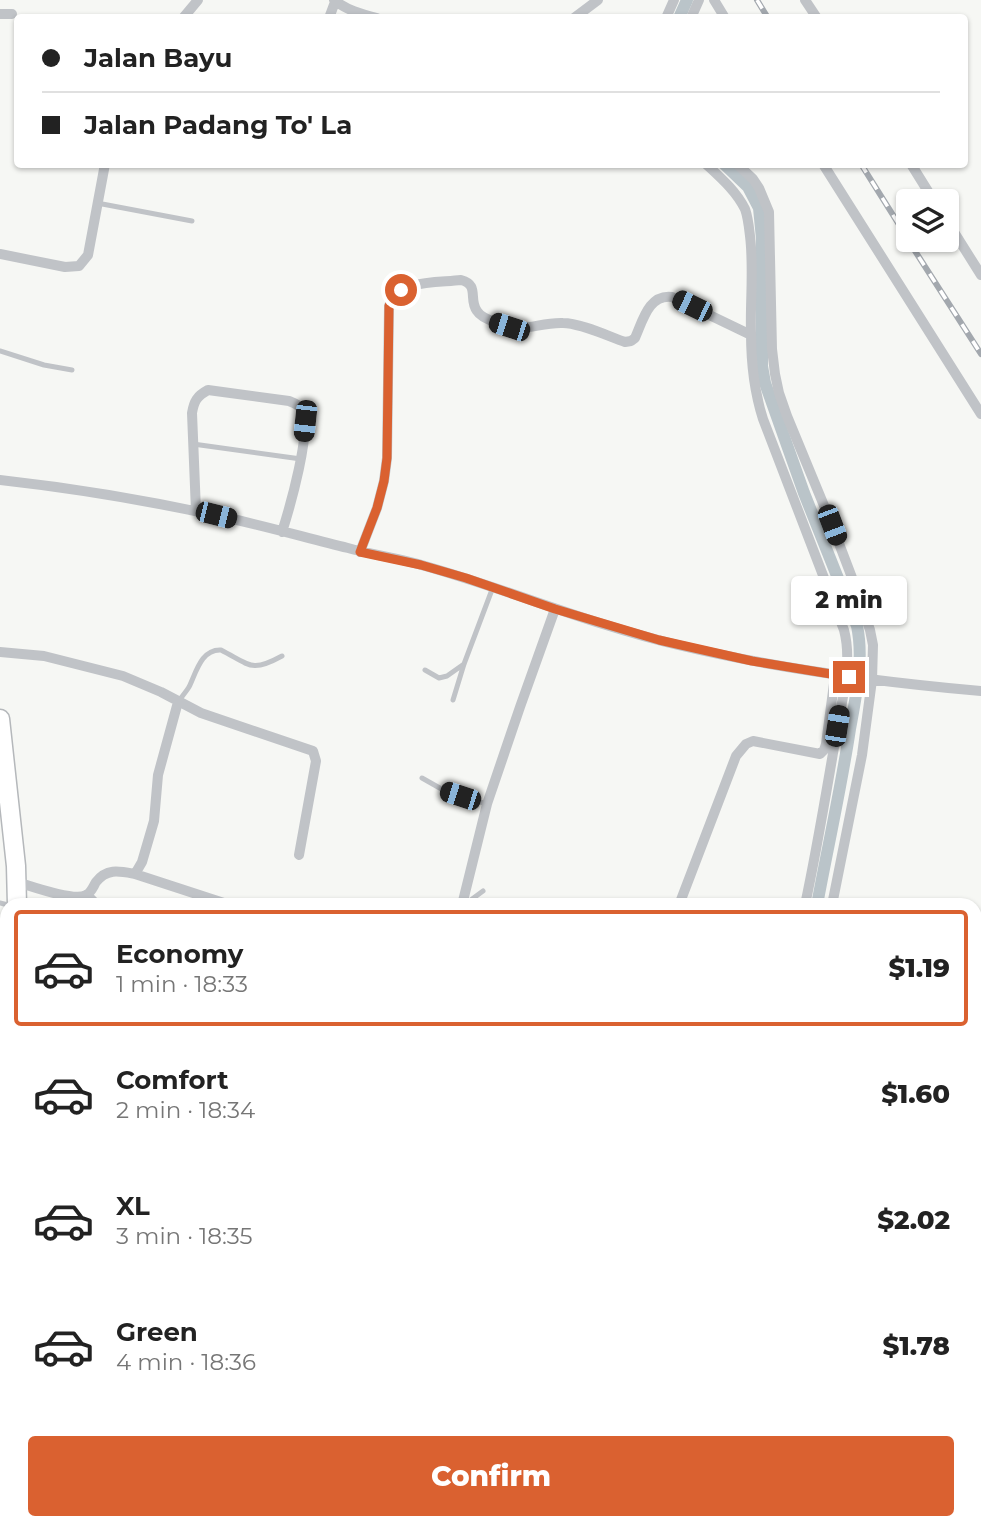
<!DOCTYPE html>
<html lang="en">
<head>
<meta charset="utf-8">
<style>
  body { margin:0; font-family:Montserrat,sans-serif; background:#f6f6f6; color:#222; height:100vh; display:flex; flex-direction:column; font-size:26px; white-space:nowrap }
  * { box-sizing:border-box; margin:0 }
  p { font-size:23px; color:#767676 }
  .icon { flex:none; width:38px; height:38px; fill:none; stroke:currentColor; stroke-width:2; stroke-linecap:round; stroke-linejoin:round }
  .map { position:relative; flex:1; overflow:hidden }
  .sheet { position:absolute; left:0px; top:898px; width:982px; height:632px; display:flex; flex-direction:column; background:#fff; border-radius:21px 21px 0 0; box-shadow:0 2px 5px #0004 }
  .sheet>* { flex:none }
  .hud { position:absolute; left:14px; top:14px; width:954px; height:154px; border-radius:7px; box-shadow:0 2px 5px #0004; display:grid; align-content:center; height:154px; padding:0 28px; background:#fff }
  .controls { position:absolute; left:896px; top:189px; display:grid; gap:14px }
  .controls a { display:grid; place-items:center; width:63px; height:63px; border-radius:7px; background:#fff; box-shadow:0 2px 5px #0004; font-size:35px }
  .end { position:absolute; width:32px; height:32px; margin:-16px; border:9px solid #da6130; background:#fff; box-shadow:0 0 0 4px #fff }
  .from { border-radius:50% }
  .bubble { position:absolute; height:49px; border-radius:7px; background:#fff; box-shadow:0 2px 5px #0004; font-size:23px; font-weight:800; line-height:49px; text-align:center }
  .car { position:absolute; width:21px; height:42px; margin:-21px -10px; border-radius:9px; box-shadow:0 0 5px 2px #0007; background:linear-gradient(#222 24%,#8ab4d8 0 40%,#222 0 76%,#8ab4d8 0 86%,#222 0) }
  .hud b { display:flex; align-items:center; gap:24px; height:66px; font-size:26px }
  .hud b+b { border-top:2px solid #e0e0e0 }
  .hud i { width:18px; height:18px; background:#222 }
  ul { padding:12px 0 0; list-style:none }
  li { display:flex; align-items:center; gap:21px; height:116px; margin:0 14px 10px; padding:0 14px; border:4px solid transparent; border-radius:7px }
  li div { flex:1 }
  li b { display:block; font-size:26px }
  li em { font-style:normal; font-weight:800 }
  li.on { border-color:#da6130 }
  li>.icon { width:63px; height:63px; stroke-width:1.5 }
  .button { display:flex; gap:14px; margin-top:auto; padding:14px 28px }
  .button a { flex:1; height:80px; border-radius:7px; background:#da6130; color:#fff; font-size:28px; font-weight:800; line-height:80px; text-align:center }
  .map>svg:first-child { display:block }
</style>
</head>
<body>
<div class="map">
<svg width="981" height="1529" viewBox="0 0 981 1529">
  <rect width="100%" height="100%" fill="#f6f7f4"/>
  <path fill="#e7e8e7" d="M 7,1483 L 7,1522 L 230,1523 L 227,1529 L 0,1529 L 0,1494 Z"/>
  <path fill="#d8ddd5" d="M 7,1498 L 7,1522 L 164,1522 L 178,1529 L 0,1529 L 0,1509 Z"/>
  <g fill="none" stroke-linecap="round" stroke-linejoin="round">
    <path stroke="#bac4c9" stroke-width="12" d="M 679,18 L 687,0
      M 724,164 L 748,187 L 759,208 L 762,239 L 762,366 L 765,383 L 804,493 L 857,626 C 864,659 856,696 850,729 C 841,788 828,846 817,905
      M 0,1429 L 7,1418"/>
    <defs>
      <path id="trunk" d="M 0,719 L 16,866 L 17,905
        M 0,1000 L 7,972"/>
    </defs>
    <use href="#trunk" stroke="#b5b8bb" stroke-width="21"/>
    <path stroke="#c0c3c7" stroke-width="5" d="M 97,203 L 192,221
      M 0,351 L 44,365 L 72,370
      M 193,444 L 301,459
      M 425,670 L 439,678 L 447,676 L 464,664
      M 453,700 L 464,664 L 493,587
      M 179,701 C 182,696 186,692 189,687 C 196,673 201,649 221,650 C 250,665 251,673 282,656
      M 422,778 L 445,791 L 487,804
      M 0,903 L 8,905
      M 464,905 L 483,891
      M 1,1397 L 7,1387"/>
    <path stroke="#c0c3c7" stroke-width="10" d="M 334,0 C 347,10 360,14 377,18
      M 714,0 L 725,18
      M 805,0 L 817,18
      M 0,14 L 12,14
      M 183,18 L 198,0
      M 329,18 L 335,2
      M 574,18 L 598,0
      M 666,18 L 674,0
      M 691,18 L 699,0
      M 706,164 C 721,178 736,191 745,209 C 748,217 749,227 750,236 C 754,268 750,301 751,333 C 751,363 754,391 763,419 L 844,630 C 853,664 841,702 836,736 C 826,793 817,849 805,905
      M 737,164 L 753,179 L 759,188 L 769,212 L 772,349 L 775,374 L 779,393 L 787,416 L 832,525 L 851,575 L 870,630 L 873,645 L 872,680 L 862,755 L 832,905
      M 823,164 L 981,414
      M 911,164 L 934,201
      M 947,221 L 981,275
      M 0,254 L 65,267 L 79,266 L 88,255 L 105,164
      M 0,480 C 72,488 144,500 214,515 C 259,524 303,537 348,548 C 373,555 400,558 425,566 C 510,590 592,625 678,645 C 778,669 879,682 981,691
      M 196,511 L 192,413 C 194,401 197,396 208,390 L 289,401 C 294,403 300,405 302,410 C 313,428 289,510 282,532
      M 360,552 L 377,508 L 384,481 L 387,458 L 389,306 C 399,279 437,283 461,280 C 480,285 468,299 477,311 C 480,316 489,320 495,322 C 524,335 536,322 563,323 C 580,323 608,336 625,342 L 631,341 L 635,338 C 643,320 649,294 672,297 L 751,335
      M 0,652 L 44,656 L 123,676 L 161,692 L 201,713 L 313,751 L 316,761 L 299,855
      M 135,874 L 142,862 L 154,821 L 158,775 L 178,702
      M 17,882 C 31,886 74,902 86,895 C 91,893 93,887 96,882 C 107,868 119,871 135,874 L 230,905
      M 87,895 L 97,905
      M 462,905 L 487,804 L 520,707 L 555,609
      M 679,905 L 736,756 L 746,744 L 753,741 L 820,754 L 824,750 L 826,744 L 835,676
      M 975,1026 L 981,1028
      M 980,1118 L 981,1116
      M 0,1119 L 7,1121
      M 0,1301 L 7,1304
      M 0,1458 L 7,1447
      M 745,1522 L 764,1529"/>
    <use href="#trunk" stroke="#fff" stroke-width="18"/>
    <defs>
      <path id="rail" d="M 757,0 L 768,18
        M 861,164 L 908,239
        M 908,240 L 981,354"/>
    </defs>
    <use href="#rail" stroke="#a3a8ae" stroke-width="6"/>
    <use href="#rail" stroke="#fff" stroke-width="3.5" stroke-dasharray="10" stroke-linecap="butt"/>
  </g>
  <g fill="none" stroke-linecap="round" stroke-linejoin="round">
    <path stroke="#da6130" stroke-width="9" d="M 401,290 L 392,298 L 389,306 L 387,458 L 384,481 L 377,508 L 360,552 L 421,565 L 466,578 L 555,609 L 659,640 L 752,661 L 849,677"/>
  </g>
</svg>
<div class="controls">
<a><svg class="icon" aria-label="layers" viewBox="0 0 24 24"><path d="M12 4l9 5-9 5-9-5zM3 14l9 5 9-5"/></svg></a>
</div>
<i class="end from" style="left:401px;top:290px"></i>
<i class="end" style="left:849px;top:677px"></i>
<div class="bubble" style="left:791px;top:576px;width:116px">2 min</div>
<i class="car" style="left:692px;top:306px;rotate:296deg"></i>
<i class="car" style="left:509px;top:327px;rotate:288deg"></i>
<i class="car" style="left:305px;top:421px;rotate:186deg"></i>
<i class="car" style="left:216px;top:515px;rotate:104deg"></i>
<i class="car" style="left:832px;top:525px;rotate:159deg"></i>
<i class="car" style="left:837px;top:726px;rotate:9deg"></i>
<i class="car" style="left:460px;top:796px;rotate:288deg"></i>
<div class="hud">
<b><i class="from"></i>Jalan Bayu</b>
<b><i></i>Jalan Padang To' La</b>
</div>
<section class="sheet">
<ul>
<li class="on"><svg class="icon" aria-label="car" viewBox="0 0 24 24"><path d="M5 17H2v-5l4-1 3-4h7l3 4 3 1v5h-3M9 17h6M6 11h13"/><circle cx="7" cy="17" r="2"/><circle cx="17" cy="17" r="2"/></svg><div><b>Economy</b><p>1 min · 18:33</p></div><em>$1.19</em></li>
<li><svg class="icon" aria-label="car" viewBox="0 0 24 24"><path d="M5 17H2v-5l4-1 3-4h7l3 4 3 1v5h-3M9 17h6M6 11h13"/><circle cx="7" cy="17" r="2"/><circle cx="17" cy="17" r="2"/></svg><div><b>Comfort</b><p>2 min · 18:34</p></div><em>$1.60</em></li>
<li><svg class="icon" aria-label="car" viewBox="0 0 24 24"><path d="M5 17H2v-5l4-1 3-4h7l3 4 3 1v5h-3M9 17h6M6 11h13"/><circle cx="7" cy="17" r="2"/><circle cx="17" cy="17" r="2"/></svg><div><b>XL</b><p>3 min · 18:35</p></div><em>$2.02</em></li>
<li><svg class="icon" aria-label="car" viewBox="0 0 24 24"><path d="M5 17H2v-5l4-1 3-4h7l3 4 3 1v5h-3M9 17h6M6 11h13"/><circle cx="7" cy="17" r="2"/><circle cx="17" cy="17" r="2"/></svg><div><b>Green</b><p>4 min · 18:36</p></div><em>$1.78</em></li>
</ul>
<div class="button"><a>Confirm</a></div>
</section>
</div>
</body>
</html>
